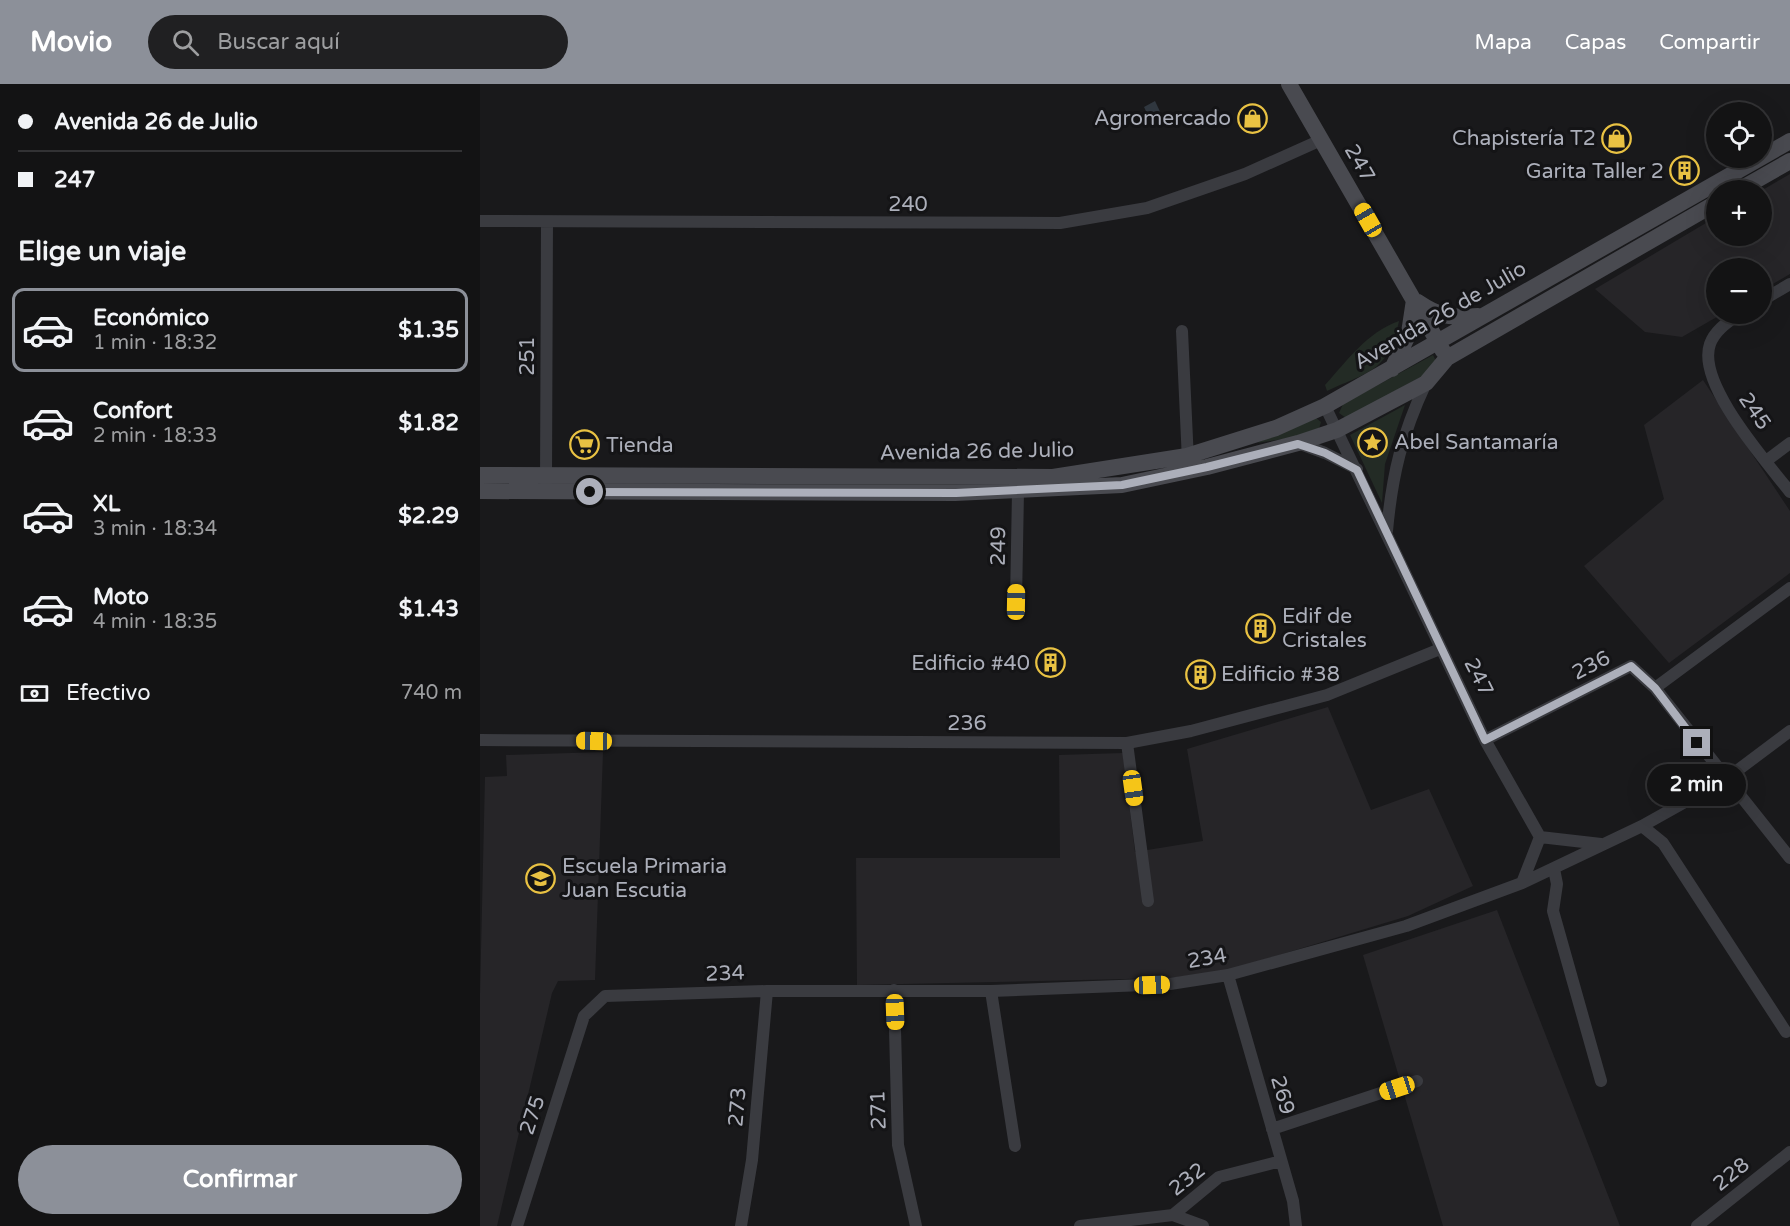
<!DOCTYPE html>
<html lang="es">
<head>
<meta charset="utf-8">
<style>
  body { margin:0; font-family:"Varela Round",sans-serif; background:#202022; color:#f1f3f6; height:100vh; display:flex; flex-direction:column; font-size:22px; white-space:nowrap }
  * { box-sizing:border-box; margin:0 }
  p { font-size:20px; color:#9d9ea0 }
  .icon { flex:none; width:33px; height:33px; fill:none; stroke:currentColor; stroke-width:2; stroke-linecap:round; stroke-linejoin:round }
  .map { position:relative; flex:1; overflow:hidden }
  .drawer { display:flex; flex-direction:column; background:#131314; width:480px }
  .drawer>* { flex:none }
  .guide { display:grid; align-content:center; height:132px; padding:0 18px; background:#131314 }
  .controls { position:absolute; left:1226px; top:18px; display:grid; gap:12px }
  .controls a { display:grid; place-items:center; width:66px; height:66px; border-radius:50%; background:#131314; box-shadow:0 6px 24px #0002,0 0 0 2px #323234; font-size:30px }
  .end { position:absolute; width:27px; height:27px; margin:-14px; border:8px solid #acafba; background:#111; box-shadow:0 0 0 3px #111 }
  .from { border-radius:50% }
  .bubble { position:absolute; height:42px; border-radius:21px; background:#131314; box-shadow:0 6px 24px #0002,0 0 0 2px #323234; font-size:20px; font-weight:800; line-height:42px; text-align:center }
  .car { position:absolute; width:18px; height:36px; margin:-18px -9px; border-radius:8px; box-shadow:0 0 4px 2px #0007; background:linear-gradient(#f5c518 24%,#345 0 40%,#f5c518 0 76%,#345 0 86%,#f5c518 0) }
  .guide b { display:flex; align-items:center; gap:21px; height:57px; font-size:22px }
  .guide b+b { border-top:2px solid #323234 }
  .guide i { width:15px; height:15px; background:#f1f3f6 }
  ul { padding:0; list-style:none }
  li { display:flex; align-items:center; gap:18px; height:84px; margin:0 12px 9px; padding:0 6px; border:3px solid transparent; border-radius:12px }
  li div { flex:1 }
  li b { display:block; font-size:22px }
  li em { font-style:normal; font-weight:800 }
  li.current { border-color:#8c9099 }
  li>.icon { width:54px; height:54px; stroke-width:1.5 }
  h2 { padding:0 18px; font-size:27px; line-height:72px }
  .pay { display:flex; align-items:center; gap:15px; height:66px; padding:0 18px; font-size:22px }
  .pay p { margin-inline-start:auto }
  .cta { display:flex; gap:12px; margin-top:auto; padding:12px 18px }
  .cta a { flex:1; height:69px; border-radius:36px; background:#8c9099; color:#fff; font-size:24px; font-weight:800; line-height:69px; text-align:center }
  header { display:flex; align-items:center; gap:36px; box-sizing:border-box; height:84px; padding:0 30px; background:#8c9099; color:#fff }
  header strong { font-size:28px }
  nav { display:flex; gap:33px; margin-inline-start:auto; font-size:21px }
  .search { width:420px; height:54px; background:#202022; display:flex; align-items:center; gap:15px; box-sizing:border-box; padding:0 21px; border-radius:33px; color:#9d9ea0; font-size:22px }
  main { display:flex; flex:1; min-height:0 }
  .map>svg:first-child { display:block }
</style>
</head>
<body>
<header>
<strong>Movio</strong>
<div class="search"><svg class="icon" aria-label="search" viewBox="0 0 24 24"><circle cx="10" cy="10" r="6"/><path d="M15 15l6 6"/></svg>Buscar aquí</div>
<nav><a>Mapa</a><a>Capas</a><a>Compartir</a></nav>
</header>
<main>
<section class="drawer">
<div class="guide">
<b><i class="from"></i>Avenida 26 de Julio</b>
<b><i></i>247</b>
</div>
<h2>Elige un viaje</h2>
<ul>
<li class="current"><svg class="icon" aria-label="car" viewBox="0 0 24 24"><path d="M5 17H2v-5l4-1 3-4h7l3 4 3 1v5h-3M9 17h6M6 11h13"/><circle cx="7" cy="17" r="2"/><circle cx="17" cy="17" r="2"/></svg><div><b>Económico</b><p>1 min · 18:32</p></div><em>$1.35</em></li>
<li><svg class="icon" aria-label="car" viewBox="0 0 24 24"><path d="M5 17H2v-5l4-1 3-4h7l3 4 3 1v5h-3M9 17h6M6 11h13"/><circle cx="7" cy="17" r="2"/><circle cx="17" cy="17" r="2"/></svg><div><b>Confort</b><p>2 min · 18:33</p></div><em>$1.82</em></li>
<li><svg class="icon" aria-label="car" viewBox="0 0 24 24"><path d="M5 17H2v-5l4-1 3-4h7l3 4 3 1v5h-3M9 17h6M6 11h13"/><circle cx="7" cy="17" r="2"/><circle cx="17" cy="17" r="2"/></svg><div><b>XL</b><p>3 min · 18:34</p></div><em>$2.29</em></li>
<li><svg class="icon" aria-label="car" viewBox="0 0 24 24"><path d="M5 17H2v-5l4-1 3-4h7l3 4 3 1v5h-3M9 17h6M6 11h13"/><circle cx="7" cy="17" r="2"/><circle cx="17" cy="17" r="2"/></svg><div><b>Moto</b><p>4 min · 18:35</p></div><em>$1.43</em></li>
</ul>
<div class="pay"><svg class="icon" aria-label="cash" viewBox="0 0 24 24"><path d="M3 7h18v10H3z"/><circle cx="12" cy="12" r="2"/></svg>Efectivo<p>740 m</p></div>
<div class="cta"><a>Confirmar</a></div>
</section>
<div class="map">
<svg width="1310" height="1142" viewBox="0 0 1310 1142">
  <rect width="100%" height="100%" fill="#19191b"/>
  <path fill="#262528" d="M 1310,90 L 1310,190 L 1281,207 L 1281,184 L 1236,184 L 1236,230 L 1242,230 L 1202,253 L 1165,248 L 1115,205 L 1236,133 L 1236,152 L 1281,152 L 1281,107 Z
    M 1223,296 L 1310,427 L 1310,489 L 1189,579 L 1104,482 L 1184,415 L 1164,341 Z
    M 848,623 L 891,726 L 949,705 L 993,802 L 928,832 L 746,887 L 690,894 L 377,901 L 376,774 L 580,774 L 579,671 L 643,669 L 655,768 L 723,757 L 707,665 Z
    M 123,668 L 115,896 L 78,897 L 72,909 L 17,1142 L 0,1142 L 0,910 L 5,693 L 27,692 L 26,671 Z
    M 1017,826 L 1140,1142 L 963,1142 L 883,871 Z"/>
  <path fill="#232b25" d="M 919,237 C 908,288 890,287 847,307 L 845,301 C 867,277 887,248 919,237 Z
    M 953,271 L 957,279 L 946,290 L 866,334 L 859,329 L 863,320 Z
    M 925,321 L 905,380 L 902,419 L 870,351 Z
    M 835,333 L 841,338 L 839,345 L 810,354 L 777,359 Z"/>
  <path fill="#30373f" d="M 675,17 L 684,36 L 673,42 L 664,23 Z"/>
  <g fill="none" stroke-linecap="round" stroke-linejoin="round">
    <path stroke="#3a3b40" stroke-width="12" d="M 0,137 L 580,139 L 667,124 L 765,90 L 841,56
      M 1281,217 L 1310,200
      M 1259,230 C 1248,238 1235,246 1230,260 C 1216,299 1286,377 1310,408
      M 702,247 L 708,377
      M 845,322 L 1005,656 L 1060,753 L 1042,799
      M 818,359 L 845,369 L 877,385
      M 1286,377 L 1310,359
      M 66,398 L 67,138
      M 907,447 C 912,391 922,350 946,299
      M 536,518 L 538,407
      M 1175,604 L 1310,504
      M 0,656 L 647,659 L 711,647 L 847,611 L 960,565
      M 1005,656 L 1151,582 L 1175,604 L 1310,774
      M 647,659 L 668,817
      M 1162,742 L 1183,759 L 1306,948
      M 1060,753 L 1121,760
      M 1074,785 L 1077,800 L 1073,827 L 1121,997
      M 748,891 L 813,1117 L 816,1142
      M 414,906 L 418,1061 L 436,1142
      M 511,907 L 535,1062
      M 792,1045 L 937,997
      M 693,1131 L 723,1142
      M 37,1142 L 104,932 L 125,912 L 287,907 L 511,907 L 690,900 L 748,891 L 926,842 L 1042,799 L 1162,742 L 1246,695 L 1310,647
      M 261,1142 L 272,1076 L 287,907
      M 600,1142 L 693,1131 L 739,1093 L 801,1077
      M 1217,1142 L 1310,1068"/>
    <path stroke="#494a50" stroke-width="16" d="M 809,0 L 963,267
      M 1259,106 L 1310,77
      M 938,218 C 960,233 971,234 998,232
      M 912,285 L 929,249 L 934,216
      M 0,391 L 573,393 L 707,372 L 796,344 L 845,322 L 1310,57
      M 0,407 L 475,409 L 642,401 L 727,383 L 818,359 L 857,346 L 946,299 L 967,274 L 1236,119"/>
  </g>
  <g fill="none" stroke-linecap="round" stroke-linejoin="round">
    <path stroke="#acafba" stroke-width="8" d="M 110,408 L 476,409 L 642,401 L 727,383 L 818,360 L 845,369 L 877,386 L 1005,656 L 1151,582 L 1175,604 L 1217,659"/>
  </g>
  <defs>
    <symbol id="shop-ring" viewBox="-11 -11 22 22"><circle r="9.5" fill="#141416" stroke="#e9c243" stroke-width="1.5"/><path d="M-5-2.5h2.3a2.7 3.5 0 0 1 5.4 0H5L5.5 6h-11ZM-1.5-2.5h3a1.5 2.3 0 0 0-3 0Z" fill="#e9c243"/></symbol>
    <symbol id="building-ring" viewBox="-11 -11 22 22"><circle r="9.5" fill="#141416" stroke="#e9c243" stroke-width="1.5"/><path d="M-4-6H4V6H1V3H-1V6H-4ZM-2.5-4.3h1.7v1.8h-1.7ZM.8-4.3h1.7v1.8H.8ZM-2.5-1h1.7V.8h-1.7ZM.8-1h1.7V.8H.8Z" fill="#e9c243"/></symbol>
    <symbol id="sight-ring" viewBox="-11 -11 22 22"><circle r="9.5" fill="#141416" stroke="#e9c243" stroke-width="1.5"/><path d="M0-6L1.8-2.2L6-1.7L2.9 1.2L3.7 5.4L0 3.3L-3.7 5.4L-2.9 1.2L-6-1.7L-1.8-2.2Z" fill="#e9c243"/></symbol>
    <symbol id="supermarket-ring" viewBox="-11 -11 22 22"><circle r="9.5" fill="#141416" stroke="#e9c243" stroke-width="1.5"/><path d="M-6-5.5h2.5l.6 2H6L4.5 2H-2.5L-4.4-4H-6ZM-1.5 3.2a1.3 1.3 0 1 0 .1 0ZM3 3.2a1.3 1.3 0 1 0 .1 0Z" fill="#e9c243"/></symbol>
    <symbol id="school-ring" viewBox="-11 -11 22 22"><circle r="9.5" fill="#141416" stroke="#e9c243" stroke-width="1.5"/><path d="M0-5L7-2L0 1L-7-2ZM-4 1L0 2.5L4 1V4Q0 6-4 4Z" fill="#e9c243"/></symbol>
  </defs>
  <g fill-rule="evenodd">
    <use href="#shop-ring" x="756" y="18" width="33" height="33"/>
    <use href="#shop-ring" x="1120" y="38" width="33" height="33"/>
    <use href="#building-ring" x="1188" y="70" width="33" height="33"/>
    <use href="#sight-ring" x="876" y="342" width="33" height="33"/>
    <use href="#supermarket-ring" x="88" y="344" width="33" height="33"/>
    <use href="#building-ring" x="764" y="528" width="33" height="33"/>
    <use href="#building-ring" x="554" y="562" width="33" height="33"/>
    <use href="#building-ring" x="704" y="574" width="33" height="33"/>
    <use href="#school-ring" x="44" y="778" width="33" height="33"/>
  </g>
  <g text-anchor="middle" stroke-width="6" stroke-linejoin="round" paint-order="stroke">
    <g font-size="21" fill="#acafba" stroke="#141416" text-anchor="start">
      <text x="751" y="41" text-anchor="end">Agromercado</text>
      <text x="1116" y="61" text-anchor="end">Chapistería T2</text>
      <text x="1184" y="94" text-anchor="end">Garita Taller 2</text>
      <text x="914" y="365">Abel Santamaría</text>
      <text x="126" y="368">Tienda</text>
      <text x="802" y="539">Edif de<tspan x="802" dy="24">Cristales</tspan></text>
      <text x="550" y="586" text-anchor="end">Edificio #40</text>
      <text x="741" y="597">Edificio #38</text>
      <text x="82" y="789">Escuela Primaria<tspan x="82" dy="24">Juan Escutia</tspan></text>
    </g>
    <g font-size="21" fill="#acafba" stroke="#141416">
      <text transform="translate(880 79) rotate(60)" y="7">247</text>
      <text x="428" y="127">240</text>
      <text transform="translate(960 231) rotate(-30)" y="7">Avenida 26 de Julio</text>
      <text transform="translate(47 272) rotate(-90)" y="7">251</text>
      <text transform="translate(1275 327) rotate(55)" y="7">245</text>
      <text transform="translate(497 367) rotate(-1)" y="7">Avenida 26 de Julio</text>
      <text transform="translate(518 462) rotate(-89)" y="7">249</text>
      <text transform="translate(1111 581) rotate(-27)" y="7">236</text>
      <text transform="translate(999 593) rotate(63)" y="7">247</text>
      <text x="487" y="646">236</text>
      <text transform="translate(727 874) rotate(-10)" y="7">234</text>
      <text transform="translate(245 889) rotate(-2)" y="7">234</text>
      <text transform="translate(803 1011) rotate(74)" y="7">269</text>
      <text transform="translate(257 1023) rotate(-85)" y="7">273</text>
      <text transform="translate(398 1026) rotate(-92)" y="7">271</text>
      <text transform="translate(52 1031) rotate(-72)" y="7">275</text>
      <text transform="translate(1251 1090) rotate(-39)" y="7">228</text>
      <text transform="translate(707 1095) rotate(-38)" y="7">232</text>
    </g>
  </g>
</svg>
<div class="controls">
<a><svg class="icon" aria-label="locate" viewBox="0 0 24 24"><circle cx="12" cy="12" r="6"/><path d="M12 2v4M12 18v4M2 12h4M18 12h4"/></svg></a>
<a>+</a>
<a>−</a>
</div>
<i class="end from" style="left:110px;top:408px"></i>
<i class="end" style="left:1217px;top:659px"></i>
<div class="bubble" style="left:1167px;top:680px;width:99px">2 min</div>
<i class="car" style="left:888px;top:136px;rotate:330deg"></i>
<i class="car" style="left:536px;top:518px;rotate:1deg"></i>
<i class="car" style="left:114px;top:657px;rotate:271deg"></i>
<i class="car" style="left:653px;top:704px;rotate:172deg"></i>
<i class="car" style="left:672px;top:901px;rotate:88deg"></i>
<i class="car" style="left:415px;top:928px;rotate:178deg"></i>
<i class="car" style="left:917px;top:1004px;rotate:252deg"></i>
</div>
</main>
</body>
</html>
